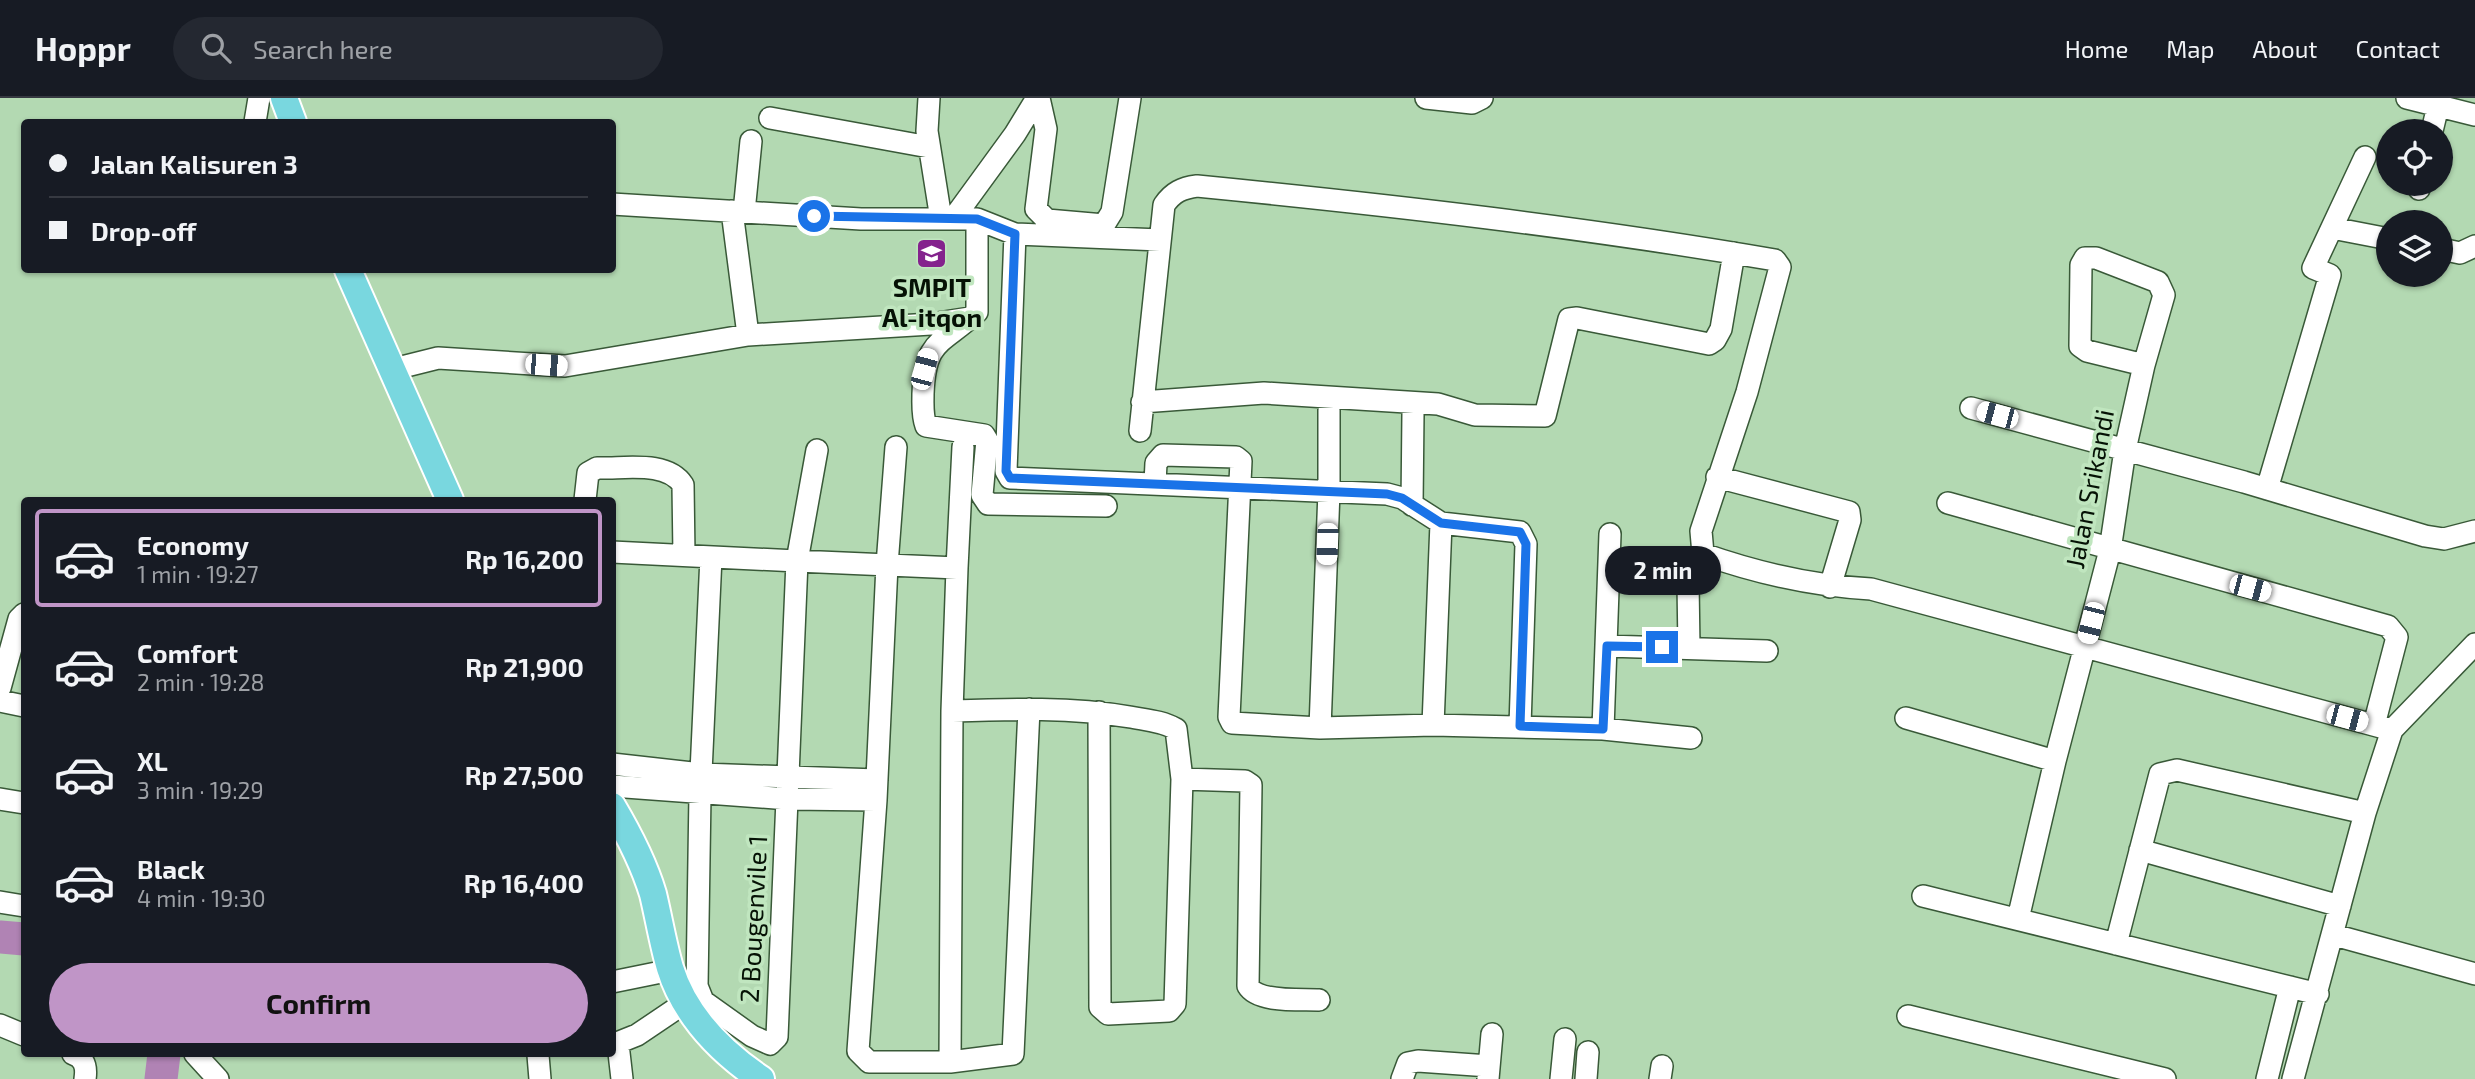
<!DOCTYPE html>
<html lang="en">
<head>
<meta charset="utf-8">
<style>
  body { margin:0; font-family:"Exo 2",sans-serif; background:#242831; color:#f1f3f6; height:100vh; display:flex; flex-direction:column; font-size:26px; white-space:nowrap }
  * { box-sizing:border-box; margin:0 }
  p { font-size:23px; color:#9ea1a6 }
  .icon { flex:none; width:38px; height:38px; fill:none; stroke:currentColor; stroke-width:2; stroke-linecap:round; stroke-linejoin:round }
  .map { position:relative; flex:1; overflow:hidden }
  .drawer { position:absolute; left:21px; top:399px; width:595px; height:560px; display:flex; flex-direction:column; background:#171b24; border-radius:7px; box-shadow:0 2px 5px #0004 }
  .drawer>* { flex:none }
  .guide { position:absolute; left:21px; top:21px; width:595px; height:154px; border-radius:7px; box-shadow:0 2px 5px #0004; display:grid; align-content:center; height:154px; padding:0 28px; background:#171b24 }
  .buttons { position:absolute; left:2376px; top:21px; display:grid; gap:14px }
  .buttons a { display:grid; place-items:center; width:77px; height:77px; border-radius:50%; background:#171b24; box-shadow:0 2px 5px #0004; font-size:35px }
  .end { position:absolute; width:32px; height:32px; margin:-16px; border:9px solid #1a73e8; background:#fff; box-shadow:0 0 0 4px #fff }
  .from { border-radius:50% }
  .bubble { position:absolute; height:49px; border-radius:24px; background:#171b24; box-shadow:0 2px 5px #0004; font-size:23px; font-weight:700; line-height:49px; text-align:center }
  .car { position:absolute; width:21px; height:42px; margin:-21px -10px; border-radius:9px; box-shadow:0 0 5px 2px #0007; background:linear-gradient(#fff 24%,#345 0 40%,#fff 0 76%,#345 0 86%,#fff 0) }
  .guide b { display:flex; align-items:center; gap:24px; height:66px; font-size:26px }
  .guide b+b { border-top:2px solid #363941 }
  .guide i { width:18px; height:18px; background:#f1f3f6 }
  ul { padding:12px 0 0; list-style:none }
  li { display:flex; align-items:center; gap:21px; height:98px; margin:0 14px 10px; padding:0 14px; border:4px solid transparent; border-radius:7px }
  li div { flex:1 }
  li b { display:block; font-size:26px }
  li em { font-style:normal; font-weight:700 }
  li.selected { border-color:#c095c7 }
  li>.icon { width:63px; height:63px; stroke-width:1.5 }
  .primary-button { display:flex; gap:14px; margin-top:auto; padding:14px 28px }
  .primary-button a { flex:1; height:80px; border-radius:42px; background:#c095c7; color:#111; font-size:28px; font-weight:700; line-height:80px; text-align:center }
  header { display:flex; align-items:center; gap:42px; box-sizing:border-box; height:98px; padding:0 35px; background:#171b24; border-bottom:2px solid #363941 }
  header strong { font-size:33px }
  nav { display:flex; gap:38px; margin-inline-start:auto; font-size:24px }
  .search { width:490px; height:63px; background:#242831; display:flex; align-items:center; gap:18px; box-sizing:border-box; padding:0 24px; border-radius:38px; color:#9ea1a6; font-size:26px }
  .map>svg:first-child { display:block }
</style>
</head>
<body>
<header>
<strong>Hoppr</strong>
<div class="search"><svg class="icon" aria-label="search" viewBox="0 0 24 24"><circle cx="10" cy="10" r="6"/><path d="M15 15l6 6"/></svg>Search here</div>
<nav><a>Home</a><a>Map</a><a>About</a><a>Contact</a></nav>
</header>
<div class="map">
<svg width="2475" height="981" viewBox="0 0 2475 981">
  <rect width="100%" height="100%" fill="#b3d9b2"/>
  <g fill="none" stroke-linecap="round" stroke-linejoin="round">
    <path stroke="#b083b4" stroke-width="33" d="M 0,839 L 24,841
      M 161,981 L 164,956"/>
    <defs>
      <path id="minor" d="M 929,0 L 927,33 L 941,121
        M 1039,0 L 1046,31 L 1036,111 L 1047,122 L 1104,127 L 1112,114 L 1130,0
        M 1426,0 L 1472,5 L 1482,0
        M 2407,0 L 2475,17
        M 770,20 L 929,49
        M 255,24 L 259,0
        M 2432,33 L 2438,8
        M 2419,91 L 2420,86
        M 612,106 L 861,121 L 977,121 L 1015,136 L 1160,142
        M 732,113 L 748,237
        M 744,114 L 751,43
        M 953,121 L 1015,36 L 1037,0
        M 977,121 L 977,214 C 941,247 925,241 923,296 C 923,307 922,317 926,328 L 984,337 L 987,342 L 982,397 L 988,406 L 1106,408
        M 2332,130 L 2389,141
        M 1015,136 L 1006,373 L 1010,380 L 1387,396 L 1402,400 L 1441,425 L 1520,434 L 1526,446 L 1520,628
        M 2441,151 L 2460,155 L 2475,148
        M 390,272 L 438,260 L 565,268 L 748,237 L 931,226 L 970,220
        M 1142,304 L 1264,295 L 1438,306 L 1475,317 L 1545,318 L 1569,221 L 1577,220 L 1709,246 L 1715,242 L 1721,231 L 1734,155
        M 1971,310 L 2244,384 L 2425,438 L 2444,441 L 2475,433
        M 1140,333 L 1164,107 C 1173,94 1182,90 1197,88 C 1390,107 1583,129 1775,162 L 1780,169 L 1747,294 L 1701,433 L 1703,456 C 1757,475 1814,488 1871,491 L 2392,632
        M 896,349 L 887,467 L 876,702 L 858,953 L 869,964 L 950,964 L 1013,956 L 1029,611
        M 817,352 L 797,463 L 957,470 L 952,613 C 1012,611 1071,609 1130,619 C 1146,622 1162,623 1176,631 L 1182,681 L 1245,683 L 1251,687 L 1248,888 C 1258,905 1301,901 1319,902
        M 1717,379 L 1849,414 L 1850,422 L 1830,489
        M 1155,385 L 1156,365 L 1163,357 L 1236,359 L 1241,363 L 1229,619 L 1232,625 L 1320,630 L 1433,627
        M 2267,391 L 2330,177 L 2313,170 L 2365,59
        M 585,402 L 588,375 L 597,370 C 624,371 667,362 683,387 L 684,457
        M 1948,405 L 2388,528 L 2397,539 L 2374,627
        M 1412,407 L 1413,315
        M 1441,425 L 1433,627 L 1603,631 L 1691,640
        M 612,454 L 797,463 L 777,939 L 770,946 L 752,938 L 703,903 L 697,888 L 700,696 L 711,459
        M 957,470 L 963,349
        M 1688,485 L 1689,550
        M 1607,548 L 1767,553
        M 0,590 L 19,521 L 24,516
        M 0,603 L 24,608
        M 1099,614 L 1100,909 L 1108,916 L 1169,913 L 1175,906 L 1182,681
        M 1906,620 L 2055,663
        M 1320,630 L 1329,393 L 1329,312
        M 1603,631 L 1610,436
        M 612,666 L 701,676 L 877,682
        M 612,688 L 788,701 L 876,702
        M 0,701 L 24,705
        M 2140,752 L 2340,808
        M 1923,798 L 2318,896
        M 0,804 L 24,808
        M 2018,821 L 2055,663 L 2110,452 L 2125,352 L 2144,267 L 2164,197 L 2158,184 L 2096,160 L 2085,160 L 2081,167 L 2080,248 L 2087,253 L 2144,267
        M 2334,837 L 2475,876
        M 2116,846 L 2160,676 L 2177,672 L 2365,715
        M 612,884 L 671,872
        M 1908,918 L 2165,981
        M 0,927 L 24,937
        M 618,946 L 622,981
        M 612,947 L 637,937 L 686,904
        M 73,956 C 84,960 87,968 85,981
        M 195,956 L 218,981
        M 538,957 L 540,981
        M 950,964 L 952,613
        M 1402,981 L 1408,965 L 1418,963 L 1489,968
        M 1488,981 L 1492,936
        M 1561,981 L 1565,941
        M 1586,981 L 1588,954
        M 1660,981 L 1662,968
        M 2267,981 L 2290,889
        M 2293,981 L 2365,715 L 2392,632 L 2475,546"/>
      <path id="major" d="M 284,0 L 293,24
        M 348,172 L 450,402
        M 612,708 C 628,735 644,766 653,796 C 659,821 663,846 670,870 C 685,918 721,954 761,981"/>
    </defs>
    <use href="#minor" stroke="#395938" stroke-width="24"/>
    <use href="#major" stroke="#fff" stroke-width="30"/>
    <use href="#minor" stroke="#fff" stroke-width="21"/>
    <use href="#major" stroke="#79d7df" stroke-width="26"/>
  </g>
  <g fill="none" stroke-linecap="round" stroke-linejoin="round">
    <path stroke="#1a73e8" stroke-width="9" d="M 814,118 L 977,121 L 1015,136 L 1006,373 L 1010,380 L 1387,396 L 1402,400 L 1441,425 L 1520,434 L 1526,446 L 1520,628 L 1603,631 L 1607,548 L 1662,549"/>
  </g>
  <defs>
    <symbol id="school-square" viewBox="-11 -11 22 22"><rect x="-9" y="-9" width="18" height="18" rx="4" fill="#84238d" stroke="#c0e6bf"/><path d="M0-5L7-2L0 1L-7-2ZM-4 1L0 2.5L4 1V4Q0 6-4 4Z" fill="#fff"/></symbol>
  </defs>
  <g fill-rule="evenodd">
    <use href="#school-square" x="914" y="138" width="35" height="35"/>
  </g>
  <g text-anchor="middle" stroke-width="7" stroke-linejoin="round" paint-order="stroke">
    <g font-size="26" font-weight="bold" fill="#051105" stroke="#c0e6bf">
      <text x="932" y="199">SMPIT<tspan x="932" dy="30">Al-itqon</tspan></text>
    </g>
    <g font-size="26" fill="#051105" stroke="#c0e6bf">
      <text transform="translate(2090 391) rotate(-79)" y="9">Jalan Srikandi</text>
      <text transform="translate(754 821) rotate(-87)" y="9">2 Bougenvile 1</text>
    </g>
  </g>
</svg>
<div class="buttons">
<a><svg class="icon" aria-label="locate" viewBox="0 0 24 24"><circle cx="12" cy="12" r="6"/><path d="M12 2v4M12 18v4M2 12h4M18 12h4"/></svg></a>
<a><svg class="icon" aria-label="layers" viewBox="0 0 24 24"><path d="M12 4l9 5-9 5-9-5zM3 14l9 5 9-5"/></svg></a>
</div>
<i class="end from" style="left:814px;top:118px"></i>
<i class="end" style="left:1662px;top:549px"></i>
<div class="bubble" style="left:1605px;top:448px;width:116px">2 min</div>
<i class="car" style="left:546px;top:267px;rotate:94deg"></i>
<i class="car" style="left:924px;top:271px;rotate:15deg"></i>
<i class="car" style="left:1997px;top:317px;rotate:285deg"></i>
<i class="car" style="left:1327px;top:446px;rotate:182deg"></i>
<i class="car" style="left:2250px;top:490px;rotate:105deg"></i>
<i class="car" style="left:2091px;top:525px;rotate:194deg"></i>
<i class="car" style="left:2347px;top:620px;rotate:105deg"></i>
<div class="guide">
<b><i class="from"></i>Jalan Kalisuren 3</b>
<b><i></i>Drop-off</b>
</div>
<section class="drawer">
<ul>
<li class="selected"><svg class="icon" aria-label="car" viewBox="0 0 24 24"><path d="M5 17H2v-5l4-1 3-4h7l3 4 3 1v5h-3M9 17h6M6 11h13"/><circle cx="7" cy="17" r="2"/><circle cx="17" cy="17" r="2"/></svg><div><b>Economy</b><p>1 min · 19:27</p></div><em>Rp 16,200</em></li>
<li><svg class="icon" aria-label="car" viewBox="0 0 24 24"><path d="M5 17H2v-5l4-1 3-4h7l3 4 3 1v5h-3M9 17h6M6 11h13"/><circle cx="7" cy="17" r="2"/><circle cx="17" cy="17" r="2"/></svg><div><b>Comfort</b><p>2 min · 19:28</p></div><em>Rp 21,900</em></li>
<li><svg class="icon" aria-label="car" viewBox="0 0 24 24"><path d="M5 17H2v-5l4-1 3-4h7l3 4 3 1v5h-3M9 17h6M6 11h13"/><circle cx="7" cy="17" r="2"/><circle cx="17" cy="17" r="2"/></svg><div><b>XL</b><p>3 min · 19:29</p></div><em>Rp 27,500</em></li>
<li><svg class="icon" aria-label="car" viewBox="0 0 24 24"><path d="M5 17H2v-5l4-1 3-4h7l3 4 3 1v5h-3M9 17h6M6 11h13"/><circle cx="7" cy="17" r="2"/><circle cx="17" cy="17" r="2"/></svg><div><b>Black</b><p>4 min · 19:30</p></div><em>Rp 16,400</em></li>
</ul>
<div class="primary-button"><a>Confirm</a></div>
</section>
</div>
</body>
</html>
